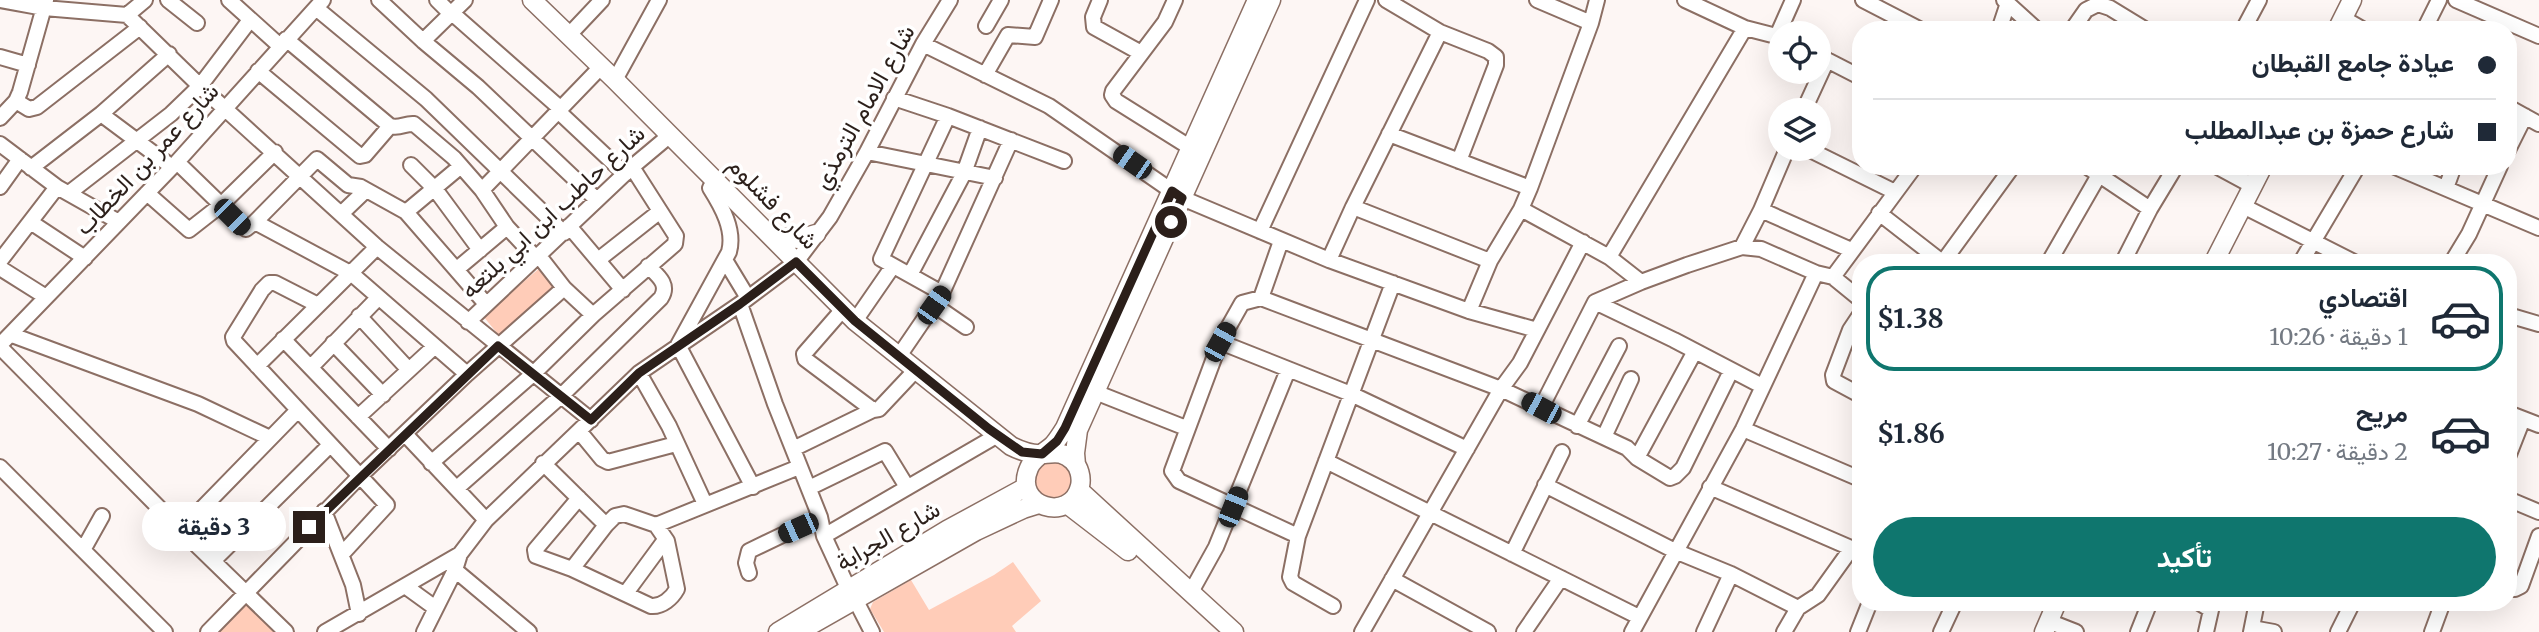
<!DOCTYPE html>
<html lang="ar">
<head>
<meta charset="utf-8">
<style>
  body { margin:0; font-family:Merriweather,Vazirmatn,serif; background:#f2f2f3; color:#1f2937; direction:rtl; height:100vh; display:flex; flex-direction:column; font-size:26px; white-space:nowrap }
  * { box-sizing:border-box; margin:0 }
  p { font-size:23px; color:#747a83 }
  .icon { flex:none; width:38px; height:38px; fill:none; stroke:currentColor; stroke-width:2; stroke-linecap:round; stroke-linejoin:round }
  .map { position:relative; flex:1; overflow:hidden; direction:ltr }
  .details { position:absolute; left:1852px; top:254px; width:665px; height:357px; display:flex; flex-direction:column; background:#fff; border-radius:28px; box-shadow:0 7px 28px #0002; direction:rtl }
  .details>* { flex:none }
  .top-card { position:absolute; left:1852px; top:21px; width:665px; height:154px; border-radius:28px; box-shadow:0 7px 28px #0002; direction:rtl; display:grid; align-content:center; height:154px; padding:0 21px; background:#fff }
  .buttons { position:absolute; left:1768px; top:21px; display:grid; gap:14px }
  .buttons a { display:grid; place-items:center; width:63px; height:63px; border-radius:50%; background:#fff; box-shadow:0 7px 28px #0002; font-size:35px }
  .end { position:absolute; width:32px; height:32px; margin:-16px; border:9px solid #2b1f1a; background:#fff; box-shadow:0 0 0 4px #fff }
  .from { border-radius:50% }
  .bubble { position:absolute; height:49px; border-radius:24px; background:#fff; box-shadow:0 7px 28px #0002; font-size:23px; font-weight:700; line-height:49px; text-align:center; direction:rtl }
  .car { position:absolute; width:21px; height:42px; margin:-21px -10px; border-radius:9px; box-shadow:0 0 5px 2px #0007; background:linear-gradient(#222 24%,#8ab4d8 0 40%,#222 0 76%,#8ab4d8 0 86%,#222 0) }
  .top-card b { display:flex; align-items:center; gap:24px; height:66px; font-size:26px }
  .top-card b+b { border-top:2px solid #e0e1e3 }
  .top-card i { width:18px; height:18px; background:#1f2937 }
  ul { padding:12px 0 0; list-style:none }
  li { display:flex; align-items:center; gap:21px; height:105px; margin:0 14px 10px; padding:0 7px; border:4px solid transparent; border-radius:28px }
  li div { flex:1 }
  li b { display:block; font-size:26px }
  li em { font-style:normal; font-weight:700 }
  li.on { border-color:#0f766e }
  li>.icon { width:63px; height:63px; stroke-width:1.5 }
  .cta { display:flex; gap:14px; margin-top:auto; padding:14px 21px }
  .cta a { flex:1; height:80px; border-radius:42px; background:#0f766e; color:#fff; font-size:28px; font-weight:700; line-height:80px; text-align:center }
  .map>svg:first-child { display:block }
</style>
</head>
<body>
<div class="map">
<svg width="2539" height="632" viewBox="0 0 2539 632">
  <rect width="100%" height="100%" fill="#fdf6f4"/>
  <path fill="#ffccb8" d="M 541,267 L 560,289 L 502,339 L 483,316 Z
    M1034 481a19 19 0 1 1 38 0a19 19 0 1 1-38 0Z
    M 1013,562 L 1041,601 L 1012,626 L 1016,632 L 884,632 L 870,609 L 873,602 L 911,580 L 929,610 L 994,575 Z
    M 246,603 L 278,632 L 217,632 Z"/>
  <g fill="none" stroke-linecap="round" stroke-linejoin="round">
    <defs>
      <path id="minor" d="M 0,0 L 44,8 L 127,15
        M 168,0 L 197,23
        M 229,0 L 280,46
        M 379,0 L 423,41 L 478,87 L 597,200
        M 437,0 L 451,14
        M 1100,0 L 1093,17 L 1094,27 L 1141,53
        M 1175,0 L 1165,22 L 1113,91 L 1112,95 L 1116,101 L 1191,148
        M 1386,0 L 1440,32 L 1488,51 L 1496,57 L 1496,65 L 1459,161
        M 1537,0 L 1591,23
        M 1685,0 L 1745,28 L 1780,37
        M 1863,0 L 1921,30
        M 2004,0 L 2037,30
        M 2456,0 L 2539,36
        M 316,8 L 426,99 L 564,233
        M 452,13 L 561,109
        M 127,15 L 200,86 L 377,247 L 591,420
        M 127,15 L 145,0
        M 2343,18 L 2364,30
        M 986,26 L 1001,0
        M 1999,30 L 2008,3
        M 2072,30 L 2086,10 L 2098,4 L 2110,8 L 2146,30
        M 2243,30 L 2259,0
        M 2424,30 L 2439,0
        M 569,35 L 602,0
        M 1777,36 L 1793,0
        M 286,39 L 390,126 C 400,129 405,123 414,124 L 454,158 L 482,190 L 507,227 L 535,257
        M 423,41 L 465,0
        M 923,44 L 1049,106 L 1182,198 L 1329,260 L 1469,311 L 1537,330
        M 0,57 L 28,65
        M 1821,57 L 1860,77
        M 258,71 L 360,156 L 365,155 L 390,126
        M 985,75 L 1008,35 L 1035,37 L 1051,0
        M 615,80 L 659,0
        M 894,98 L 948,116 L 1064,161
        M 16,101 L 29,109 L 37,107 L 140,27
        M 2508,107 L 2539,124
        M 1804,110 L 1827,60
        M 559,112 L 625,174
        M 101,114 L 172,167
        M 0,118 L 16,101 L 20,92 L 46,0
        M 1389,134 L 1530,188
        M 0,144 L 57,187 L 119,222
        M 1808,149 L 1895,192
        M 2508,150 L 2525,116
        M 867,152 L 995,178
        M 177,162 L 246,229 L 255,222 L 317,159 L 348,185 L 361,187 L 406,212 L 486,304
        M 411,165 L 435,189 L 480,250
        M 2086,166 L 2150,209
        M 2216,166 L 2253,186
        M 2393,166 L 2539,228
        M 31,168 L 101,114 L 169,54
        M 0,187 L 20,159
        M 710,188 C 722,207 735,230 729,252 L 678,345 L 753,487
        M 2446,188 L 2454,166
        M 482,190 L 595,73
        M 69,193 L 171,114 L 200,86 L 250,20
        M 147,193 L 189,230 L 221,205 L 275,152
        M 2243,206 L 2354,262
        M 1353,207 L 1490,261
        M 1521,209 L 1609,257 L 1641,282
        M 1761,210 L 1851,250
        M 406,212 L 461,166
        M 1879,213 L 1942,262
        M 341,214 L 366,190
        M 255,222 L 352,274 L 467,374
        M 32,223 L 85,258
        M 569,226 L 623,290
        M 1260,231 L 1367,0
        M 1281,241 L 1261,298 L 1242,303 L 1220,342 L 1172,471 L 1179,481 L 1298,536
        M 1742,247 L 1761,210 L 1787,149
        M 539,256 L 564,288 L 593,315
        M 1609,257 L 1745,28
        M 598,260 L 659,212
        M 725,260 L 748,298
        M 1329,260 L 1353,207 L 1440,32
        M 0,261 L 57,187
        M 1943,262 L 2013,166
        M 2049,262 L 2099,175
        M 2123,262 L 2150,209 L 2176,166
        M 2301,262 L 2358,166
        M 2452,262 L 2469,234 L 2500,166
        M 0,268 L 46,297
        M 457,269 L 507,227
        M 910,275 L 964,173 L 980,128
        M 1833,277 L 1915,166
        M 942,293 L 881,259 L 948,116
        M 1261,298 L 1501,389 L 1627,448 L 1637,458 L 1670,478 L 1675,476 L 1683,468 L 1731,371
        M 1595,302 L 1674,340 L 1762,386
        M 740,304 L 775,404 L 820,517 L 824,536 L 848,588
        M 318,305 L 275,283 L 269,283 L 262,290 L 233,337 L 234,341 L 387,505 L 342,554
        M 934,305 L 966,327
        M 1469,311 L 1490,261 L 1521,209 L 1530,188 L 1591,23 L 1597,0
        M 838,315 L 804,354 L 805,359 L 873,410 L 879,409 L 911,375
        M 1860,315 L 1850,330 L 1833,375 L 1834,381 L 1860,395
        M 2508,315 L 2539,324
        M 359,316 L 409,370
        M 855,321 L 893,266
        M 468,322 L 632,167 L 669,136
        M 12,335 L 198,404 L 270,438
        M 283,339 L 389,449
        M 1220,342 L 1351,394 L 1467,449
        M 333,343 L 383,395
        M 0,345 L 177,162 L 323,0
        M 0,347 L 181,530 L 286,632
        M 899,356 L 942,293 L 1011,140
        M 257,366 L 377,247
        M 311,367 L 378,298
        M 639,373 L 669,426 L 705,504
        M 1095,392 L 1186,428
        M 1541,408 L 1595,302 L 1641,282 L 1687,265 L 1742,247 L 1761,249 L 1816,273 L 1833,277 L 1860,299
        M 2508,413 L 2539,425
        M 358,417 L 434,347
        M 1577,426 L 1619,346
        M 1743,429 L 1860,479
        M 579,431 L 602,459 L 608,462 L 676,444
        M 405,434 L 486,520
        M 1604,437 L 1631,379
        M 793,449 L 873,410
        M 2508,457 L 2523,419
        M 1637,458 L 1695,351
        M 1326,461 L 1639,617
        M 431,463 L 533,374 L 593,315 L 675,244 L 676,236 L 632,167
        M 543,463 L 606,525
        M 0,467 L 165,632
        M 1545,485 L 1675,551 L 1731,574 L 1798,608
        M 1710,487 L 1860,552
        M 457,488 L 561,396 L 661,298 C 670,284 657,275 648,266
        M 809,488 L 885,451 L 907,487
        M 2508,499 L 2539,512
        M 324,511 L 353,585 L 359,614
        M 656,525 L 799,467
        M 181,530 L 298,410
        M 824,536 L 991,439
        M 83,550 L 102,516
        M 1512,554 L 1562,452
        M 213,561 L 330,445
        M 572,569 L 606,525 L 615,516 L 624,514 L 656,525 L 667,541 L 677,589 C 672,598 662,607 651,606 L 572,569 L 536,556 L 535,550 L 579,498
        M 455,570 L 529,632
        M 749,573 L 746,563 L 749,551 L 820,517
        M 1392,579 L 1488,632
        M 405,586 L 434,607
        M 2508,587 L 2515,589 L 2521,586 L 2539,536
        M 1191,592 L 1216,547 L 1288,370
        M 626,593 L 665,540
        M 855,599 L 872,632
        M 2198,602 L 2211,610 L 2206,632
        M 1333,606 L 1293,583 L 1290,577 L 1298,536 L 1393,283
        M 2048,621 L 2076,632
        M 2252,628 L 2274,632
        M 208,632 L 360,476 L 467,374 L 564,288
        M 325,632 L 460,554
        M 424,632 L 455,570 L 460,554 L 486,520 L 639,373 L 740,304 L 796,262 L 830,217 L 867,152 L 923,44 L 950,0
        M 1362,632 L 1501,389 L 1520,363 L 1583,242
        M 1524,632 L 1561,578
        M 1632,632 L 1743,429 L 1816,273
        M 1704,632 L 1731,574
        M 1784,632 L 1798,608 L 1818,595 L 1851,549
        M 1858,632 L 1870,602
        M 1941,632 L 1955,602
        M 2138,632 L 2150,602
        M 2251,632 L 2257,602
        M 2338,632 L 2353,602
        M 2432,632 L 2443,602"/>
      <path id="major" d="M 532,0 L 615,80 L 855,321 L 1011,446 C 1021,451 1032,455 1043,454 C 1055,453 1063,451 1073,461 C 1079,467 1082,477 1080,486 C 1071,524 1012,507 1029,468 C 1033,458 1044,453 1052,446 C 1057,441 1061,434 1065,428 L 1257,0
        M 2337,30 L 2352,0
        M 773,237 L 799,239 L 816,234
        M 2214,262 L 2263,166
        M 1076,465 L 1075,453 L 1078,430 L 1271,0
        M 1079,490 L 1234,632
        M 1067,504 L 1128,551
        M 802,630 L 976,531 L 1023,509 L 1039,504
        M 778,632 L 947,530 L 1026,487
        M 2044,632 L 2057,602"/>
    </defs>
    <use href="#minor" stroke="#8c6f64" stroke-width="18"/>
    <use href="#major" stroke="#8c6f64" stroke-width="21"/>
    <use href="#minor" stroke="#fff" stroke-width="14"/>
    <use href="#major" stroke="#fff" stroke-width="18"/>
  </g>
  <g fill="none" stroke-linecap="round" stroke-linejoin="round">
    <path stroke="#2b1f1a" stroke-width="9" d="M 309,527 L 498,346 L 591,420 L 639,373 L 740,304 L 796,262 L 855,321 L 989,429 L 1022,452 L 1042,454 L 1057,441 L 1065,428 L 1172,191 L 1182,198 L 1171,222"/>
  </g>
  <g text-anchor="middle" stroke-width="7" stroke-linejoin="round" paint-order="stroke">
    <g font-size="24" fill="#2b1f1a" stroke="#fff">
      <text transform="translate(864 107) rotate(-61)" y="8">شارع الامام الترمذي</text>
      <text transform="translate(147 159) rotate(-47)" y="8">شارع عمر بن الخطاب</text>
      <text transform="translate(773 203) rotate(46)" y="8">شارع فشلوم</text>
      <text transform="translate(553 212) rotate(-43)" y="8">شارع حاطب ابن ابي بلتعه</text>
      <text transform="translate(888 536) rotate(-30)" y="8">شارع الجرابة</text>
    </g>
  </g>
</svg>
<div class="buttons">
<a><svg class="icon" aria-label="locate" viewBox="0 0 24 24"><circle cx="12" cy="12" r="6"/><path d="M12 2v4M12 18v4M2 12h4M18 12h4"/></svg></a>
<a><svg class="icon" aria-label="layers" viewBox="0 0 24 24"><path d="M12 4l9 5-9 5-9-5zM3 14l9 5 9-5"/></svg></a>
</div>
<i class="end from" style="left:1171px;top:222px"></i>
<i class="end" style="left:309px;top:527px"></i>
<div class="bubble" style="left:142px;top:502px;width:144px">3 دقيقة</div>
<i class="car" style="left:1132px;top:162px;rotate:305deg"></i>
<i class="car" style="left:232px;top:217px;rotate:135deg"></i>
<i class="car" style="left:934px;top:305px;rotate:35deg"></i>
<i class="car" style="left:1220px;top:342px;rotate:29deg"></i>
<i class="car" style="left:1541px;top:408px;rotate:298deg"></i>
<i class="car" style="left:1233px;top:507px;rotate:22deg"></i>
<i class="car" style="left:798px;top:528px;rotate:246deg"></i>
<div class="top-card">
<b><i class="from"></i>عيادة جامع القبطان</b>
<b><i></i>شارع حمزة بن عبدالمطلب</b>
</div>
<section class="details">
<ul>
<li class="on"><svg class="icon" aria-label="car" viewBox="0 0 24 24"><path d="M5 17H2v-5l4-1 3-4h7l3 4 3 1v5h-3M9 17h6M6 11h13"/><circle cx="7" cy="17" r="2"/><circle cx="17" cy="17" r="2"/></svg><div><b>اقتصادي</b><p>1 دقيقة · 10:26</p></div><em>$1.38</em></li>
<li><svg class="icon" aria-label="car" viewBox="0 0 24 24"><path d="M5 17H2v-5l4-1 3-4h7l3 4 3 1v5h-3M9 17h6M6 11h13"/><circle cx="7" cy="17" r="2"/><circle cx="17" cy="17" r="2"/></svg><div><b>مريح</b><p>2 دقيقة · 10:27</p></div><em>$1.86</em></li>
</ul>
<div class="cta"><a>تأكيد</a></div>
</section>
</div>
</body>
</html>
